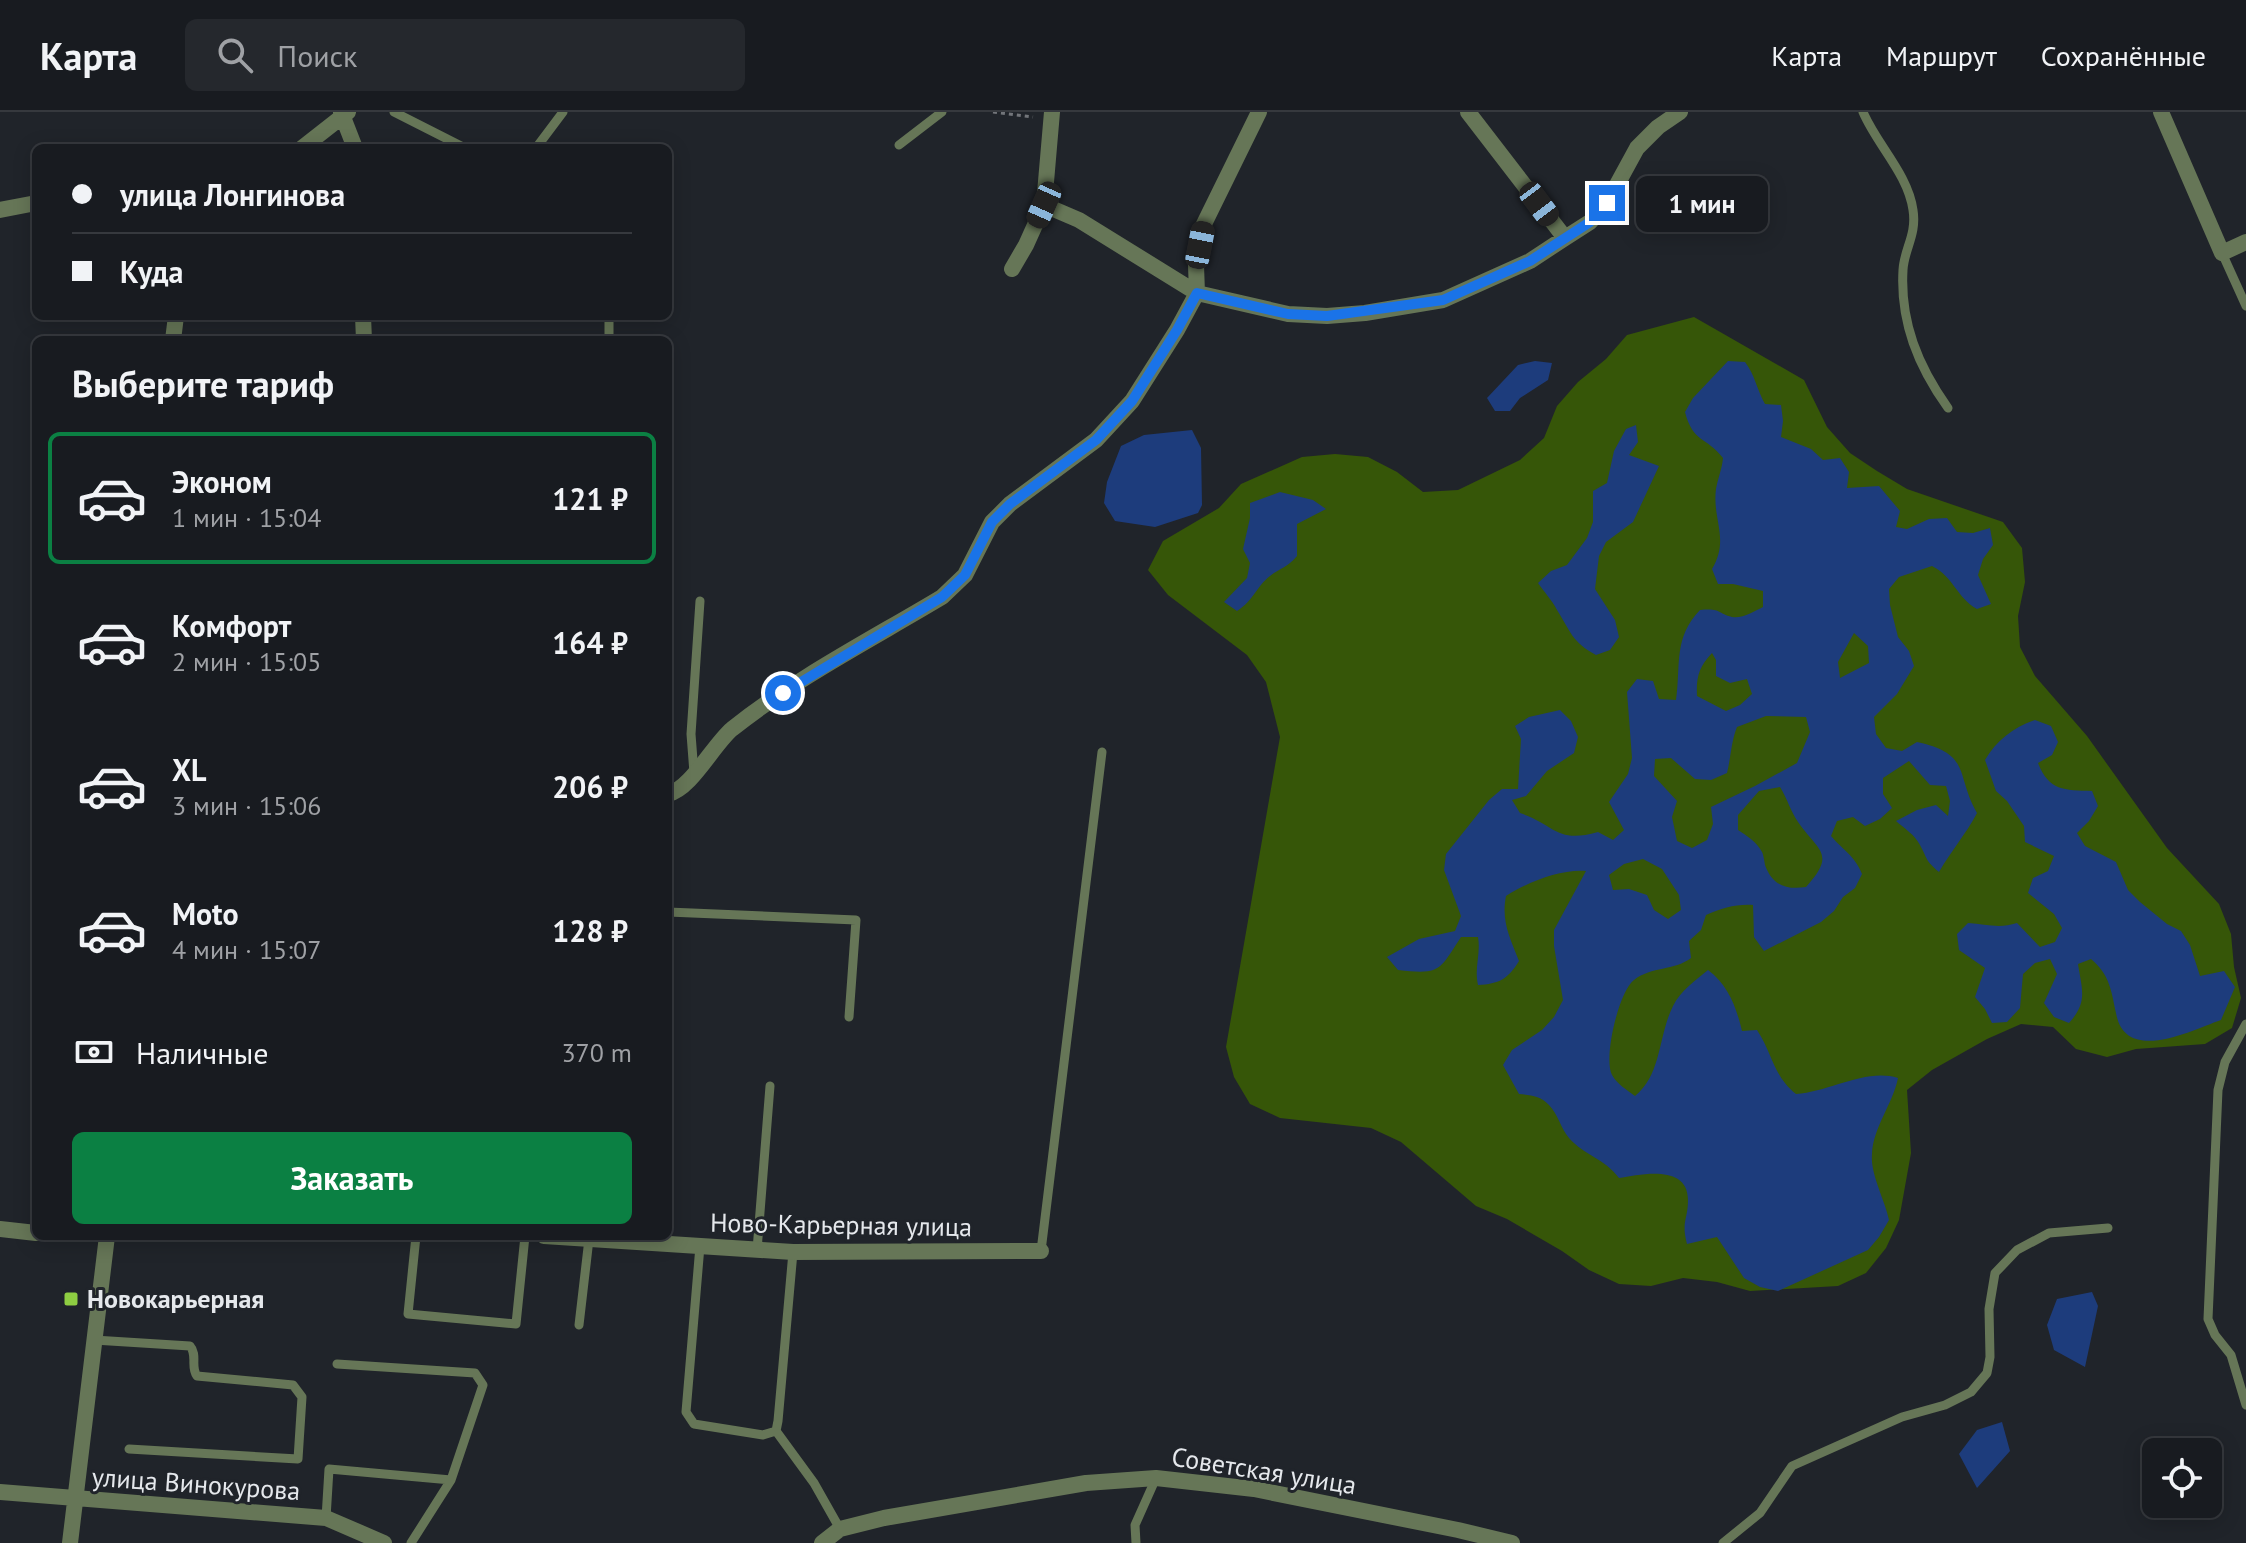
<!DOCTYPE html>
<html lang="ru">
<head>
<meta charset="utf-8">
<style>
  body { margin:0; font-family:"PT Sans",sans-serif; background:#25282d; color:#f1f3f6; height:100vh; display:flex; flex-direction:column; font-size:30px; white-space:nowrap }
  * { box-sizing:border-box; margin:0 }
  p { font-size:26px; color:#9fa1a5 }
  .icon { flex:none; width:44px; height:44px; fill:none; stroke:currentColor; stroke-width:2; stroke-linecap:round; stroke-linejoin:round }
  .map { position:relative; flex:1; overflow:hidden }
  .details { position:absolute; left:32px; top:224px; width:640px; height:904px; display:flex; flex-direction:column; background:#181b20; border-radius:12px; box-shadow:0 4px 20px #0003,0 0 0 2px #36393e }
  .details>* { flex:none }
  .guide { position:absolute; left:32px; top:32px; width:640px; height:176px; border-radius:12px; box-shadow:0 4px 20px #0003,0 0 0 2px #36393e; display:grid; align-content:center; height:176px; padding:0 40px; background:#181b20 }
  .fabs { position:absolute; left:2142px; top:1326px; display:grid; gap:16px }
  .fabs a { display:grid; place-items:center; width:80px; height:80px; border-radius:12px; background:#181b20; box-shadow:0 4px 20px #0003,0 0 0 2px #36393e; font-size:40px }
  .end { position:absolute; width:36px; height:36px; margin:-18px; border:10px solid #1a73e8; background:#fff; box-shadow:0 0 0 4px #fff }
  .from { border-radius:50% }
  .bubble { position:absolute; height:56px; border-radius:12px; background:#181b20; box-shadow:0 4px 20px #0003,0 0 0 2px #36393e; font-size:26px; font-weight:600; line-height:56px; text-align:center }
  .car { position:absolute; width:24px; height:48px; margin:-24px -12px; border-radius:10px; box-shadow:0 0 6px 2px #0007; background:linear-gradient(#222 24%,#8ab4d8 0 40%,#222 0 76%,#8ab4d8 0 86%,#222 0) }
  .guide b { display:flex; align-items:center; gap:28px; height:76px; font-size:30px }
  .guide b+b { border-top:2px solid #36393e }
  .guide i { width:20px; height:20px; background:#f1f3f6 }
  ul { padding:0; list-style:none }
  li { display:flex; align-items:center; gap:24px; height:132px; margin:0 16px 12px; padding:0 24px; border:4px solid transparent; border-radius:12px }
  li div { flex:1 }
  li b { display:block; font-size:30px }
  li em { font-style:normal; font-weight:600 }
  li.active { border-color:#0b8043 }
  li>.icon { width:72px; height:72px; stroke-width:1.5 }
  h2 { padding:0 40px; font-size:36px; line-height:96px }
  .pay { display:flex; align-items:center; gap:20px; height:88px; padding:0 40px; font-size:30px }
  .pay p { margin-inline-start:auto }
  .action { display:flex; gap:16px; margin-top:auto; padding:16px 40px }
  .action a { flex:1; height:92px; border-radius:12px; background:#0b8043; color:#fff; font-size:32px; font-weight:600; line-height:92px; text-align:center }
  header { display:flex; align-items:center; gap:48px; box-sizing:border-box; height:112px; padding:0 40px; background:#181b20; border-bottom:2px solid #36393e }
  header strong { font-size:38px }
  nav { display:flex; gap:44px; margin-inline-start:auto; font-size:28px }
  .search { width:560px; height:72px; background:#25282d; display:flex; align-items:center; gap:20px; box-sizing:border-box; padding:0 28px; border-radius:12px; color:#9fa1a5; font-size:30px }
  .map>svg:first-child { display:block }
</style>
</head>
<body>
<header>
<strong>Карта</strong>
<div class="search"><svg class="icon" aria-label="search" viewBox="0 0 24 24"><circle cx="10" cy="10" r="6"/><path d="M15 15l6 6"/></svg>Поиск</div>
<nav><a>Карта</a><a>Маршрут</a><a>Сохранённые</a></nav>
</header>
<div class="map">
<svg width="2246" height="1431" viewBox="0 0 2246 1431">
  <rect width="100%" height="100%" fill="#20242a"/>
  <path fill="#365608" d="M 1694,205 L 1804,268 L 1827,315 L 1850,341 L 1877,359 L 1907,377 L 2003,410 L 2022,436 L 2025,470 L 2018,504 L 2020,535 L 2035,564 L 2087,624 L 2167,736 L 2219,792 L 2231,822 L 2234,855 L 2241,886 L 2232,916 L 2205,932 L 2136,937 L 2107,945 L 2076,937 L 2053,915 L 2021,912 L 1987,927 L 1932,958 L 1907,978 L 1911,1041 L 1899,1108 L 1886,1136 L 1866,1161 L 1838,1174 L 1750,1179 L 1717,1170 L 1683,1166 L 1651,1174 L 1619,1172 L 1589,1158 L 1562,1139 L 1507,1107 L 1476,1094 L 1401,1030 L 1371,1016 L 1280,1006 L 1250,992 L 1234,965 L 1226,935 L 1280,625 L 1266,570 L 1247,543 L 1168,483 L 1148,458 L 1163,429 L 1219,396 L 1241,372 L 1302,345 L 1335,342 L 1368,345 L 1397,360 L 1423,380 L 1458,378 L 1520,348 L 1544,326 L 1557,294 L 1578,270 L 1606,247 L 1627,223 Z"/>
  <path fill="#1d3c7c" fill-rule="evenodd" d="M 1535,249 L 1552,251 L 1548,268 L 1520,286 L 1510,299 L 1495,299 L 1487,286 L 1518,253 Z
    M 1728,249 L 1745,250 C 1755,263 1757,278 1765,292 L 1781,293 L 1783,309 L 1781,325 L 1811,337 L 1823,348 L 1840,346 L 1849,360 L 1847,376 L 1879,374 L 1900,399 L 1896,415 L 1907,417 L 1929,407 L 1947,406 L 1957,420 L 1973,421 L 1990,416 L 1993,433 L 1983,447 L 1978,463 L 1991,492 L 1977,497 C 1956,485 1954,465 1932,454 L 1899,465 L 1889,477 L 1890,493 L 1898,525 L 1909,539 L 1914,554 L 1897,582 L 1874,605 L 1876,622 L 1886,636 L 1902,639 L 1917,630 C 1972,642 1955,662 1977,701 C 1966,722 1951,739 1939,760 C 1925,748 1928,748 1920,733 C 1915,723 1904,716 1896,709 L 1917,698 L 1936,693 L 1948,704 L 1950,689 L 1946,674 L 1930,673 L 1909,649 L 1883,666 L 1883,682 L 1892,696 L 1880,707 L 1865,714 L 1853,705 L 1837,709 L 1831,724 C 1843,738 1855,744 1862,762 L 1855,776 L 1843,785 L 1834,799 L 1821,810 L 1764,839 L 1754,825 L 1753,793 C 1736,792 1722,796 1706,803 L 1701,818 L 1689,829 L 1691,846 C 1674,859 1652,854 1634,868 C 1619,879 1603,946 1612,963 C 1617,972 1627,978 1635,984 C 1662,962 1658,924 1673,894 C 1681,878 1695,869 1708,858 C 1728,873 1736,894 1742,919 L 1757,918 C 1773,942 1773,964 1796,982 C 1830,980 1865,956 1898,966 C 1893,992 1873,1015 1872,1042 C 1870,1062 1885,1088 1889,1108 L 1879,1125 L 1868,1138 L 1778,1179 L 1760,1175 L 1744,1166 L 1717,1125 L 1687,1132 C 1681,1109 1688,1108 1688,1088 C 1688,1052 1642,1062 1619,1066 C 1604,1046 1585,1044 1569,1026 C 1561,1017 1558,1002 1549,993 C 1541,984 1530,983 1519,982 L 1503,953 L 1512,938 L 1542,918 L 1554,905 L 1563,888 L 1554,834 L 1554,818 L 1586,759 C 1561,757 1528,770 1506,784 C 1501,809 1510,826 1519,849 C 1508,867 1499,872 1478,873 C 1474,855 1481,842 1478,825 L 1461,825 C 1439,858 1442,863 1398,858 L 1387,845 L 1419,827 L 1455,819 L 1461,804 L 1444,758 L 1446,742 L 1489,688 L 1502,677 L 1518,677 L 1521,627 L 1515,614 L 1529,605 L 1560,598 L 1571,609 L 1578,625 L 1574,641 L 1547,659 L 1526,684 L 1512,688 L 1520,701 C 1556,713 1556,732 1598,720 L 1613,728 L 1624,718 L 1609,690 L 1628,662 L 1632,646 L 1627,580 L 1637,567 L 1653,569 L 1659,587 L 1676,588 C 1681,553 1673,526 1700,498 C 1722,496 1716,501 1732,505 C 1742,507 1755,499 1763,495 L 1763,479 L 1733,472 L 1718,472 L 1712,457 C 1730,427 1712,408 1716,377 C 1718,366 1722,357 1723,346 C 1706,324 1693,331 1685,300 L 1693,286 ZM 1854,521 L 1868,534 L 1869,551 L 1840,566 L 1838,550 ZM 1712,541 L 1716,548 L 1716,564 L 1730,571 L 1747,567 L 1752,582 L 1740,593 L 1726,599 L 1697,584 C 1696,565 1699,555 1712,541 ZM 1766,604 L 1806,605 L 1810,620 L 1797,651 L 1755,674 L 1711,695 L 1713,712 L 1707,728 L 1692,736 L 1677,729 L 1672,705 L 1677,689 L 1654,664 L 1655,647 L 1671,646 L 1695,667 L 1711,668 L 1727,661 C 1731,645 1731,630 1737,615 ZM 1780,675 C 1787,686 1791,700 1798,710 C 1818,739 1837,741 1806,775 C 1786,778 1772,773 1765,753 C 1765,752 1763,741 1762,740 C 1757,730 1747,724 1738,718 L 1738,703 L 1759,679 ZM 1643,747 L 1662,757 L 1679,783 L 1681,798 L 1668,807 L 1654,798 L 1647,783 L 1629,777 L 1613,778 L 1609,763 L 1624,752 Z
    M 1636,313 L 1638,330 L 1629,343 L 1659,354 L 1633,410 L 1606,430 L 1599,444 L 1595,477 L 1615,508 L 1619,525 L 1610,538 L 1596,543 C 1572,530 1571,520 1557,498 C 1552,488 1544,480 1538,471 L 1551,459 L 1567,453 L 1587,426 L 1593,410 L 1593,379 L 1607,371 L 1614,339 L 1626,317 Z
    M 1192,318 L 1201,336 L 1202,393 L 1198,401 L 1155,415 L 1115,409 L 1104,391 L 1107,370 L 1121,334 L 1144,323 Z
    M 1280,380 L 1313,388 L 1326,397 L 1297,412 L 1297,444 C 1287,456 1280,456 1270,464 C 1256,475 1254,488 1237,499 L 1224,490 L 1247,466 L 1250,451 L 1243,437 L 1250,406 L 1250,391 Z
    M 2035,608 L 2051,614 L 2058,630 L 2052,643 L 2038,651 C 2049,679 2064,678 2092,679 L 2098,694 L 2089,709 L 2077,721 L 2085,734 L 2116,750 L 2128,778 L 2140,790 L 2167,812 L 2181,819 L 2190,833 L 2200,864 L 2224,859 L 2235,875 L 2221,908 C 2192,918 2125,953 2116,901 C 2111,878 2110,863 2091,847 L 2078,852 C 2082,878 2088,890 2069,911 L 2054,905 L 2044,891 L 2057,862 L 2050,847 L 2035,851 L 2023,862 L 2020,896 L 2007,910 L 1992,911 L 1985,897 L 1975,885 L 1985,856 L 1959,838 L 1957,822 L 1968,811 C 1986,812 1999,817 2017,811 L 2040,835 L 2055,830 L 2062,816 L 2054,802 L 2028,781 L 2033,766 L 2048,759 L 2054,744 L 2025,730 L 2024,714 L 2007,689 L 1996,679 L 1985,648 C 1996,629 2014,615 2035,608 Z
    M 2092,1180 L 2098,1194 L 2085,1255 L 2054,1238 L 2047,1213 L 2057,1187 Z
    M 2002,1310 L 2010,1339 L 1977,1376 L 1959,1342 L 1977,1318 Z"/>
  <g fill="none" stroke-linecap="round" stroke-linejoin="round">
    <path stroke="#72757a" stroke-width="3" stroke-dasharray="4 4" stroke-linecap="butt" d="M 993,0 L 1033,5"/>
    <path stroke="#667657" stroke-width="9" d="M 394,0 L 465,36
      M 1863,0 C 1877,33 1908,62 1913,98 C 1917,123 1904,137 1903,158 C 1900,210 1918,254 1948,296
      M 899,33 L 942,0
      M 536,36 L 563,0
      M 2222,141 L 2246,194
      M 609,228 L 609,204
      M 694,661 L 691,622 L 700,489
      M 668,800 L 856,808 L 849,905
      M 2246,912 L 2225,950 L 2218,978 L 2208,1207 L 2215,1223 L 2231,1243 L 2246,1293
      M 416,1124 L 408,1202 L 516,1212 L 525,1124
      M 700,1134 L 686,1300 L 694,1312 L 763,1323 L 776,1319 L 778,1309 L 793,1140
      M 757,1138 L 770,974
      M 1041,1139 L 1102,640
      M 579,1213 L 589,1127
      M 94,1228 L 190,1234 C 198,1243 190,1255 197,1264 L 293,1273 L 302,1285 L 298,1347 L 129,1337
      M 337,1252 L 475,1261 L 483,1273 L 451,1368 L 411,1431
      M 776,1319 L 814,1371 L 840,1417
      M 326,1406 L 329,1357 L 451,1368
      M 1136,1431 L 1135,1413 L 1156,1366
      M 1723,1431 L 1760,1401 L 1792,1354 L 1902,1305 L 1945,1293 L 1971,1280 L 1987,1261 L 1990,1245 L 1989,1197 L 1995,1161 L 2017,1138 L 2049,1121 L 2108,1116"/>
    <path stroke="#667657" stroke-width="16" d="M 341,0 L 355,36
      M 1468,0 L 1565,126
      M 2161,0 L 2222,141 L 2246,130
      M 302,36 L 348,0
      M 1044,93 L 1079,108 L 1197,181 L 1288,202 L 1327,204 L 1365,201 L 1443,188 L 1530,149 L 1565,126 L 1590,110 L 1607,91 L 1637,36 L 1658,15 L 1680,0
      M 0,98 L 36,91
      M 1012,157 L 1026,133 L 1044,93 L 1052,0
      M 363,204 L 364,228
      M 173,228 L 176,204
      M 668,682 C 691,677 713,633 732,617 C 796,566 872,527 942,485 L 965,463 L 992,410 L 1010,392 L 1096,328 L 1132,289 L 1177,218 L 1197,181 L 1196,153 L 1204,112 L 1259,0
      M 0,1117 L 36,1121
      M 544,1124 L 793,1140 L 1041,1139
      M 0,1380 L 326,1406 L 384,1431
      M 70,1431 L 107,1124
      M 822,1431 L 840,1417 L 884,1406 L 1086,1371 L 1156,1366 L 1254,1377 L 1458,1418 L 1512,1431"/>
  </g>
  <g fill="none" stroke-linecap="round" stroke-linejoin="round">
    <path stroke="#1a73e8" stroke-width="10" d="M 783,581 L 942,485 L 965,463 L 992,410 L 1010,392 L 1096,328 L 1132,289 L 1177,218 L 1197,181 L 1288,202 L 1327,204 L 1443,188 L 1530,149 L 1590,110 L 1607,91"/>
  </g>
  <rect fill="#8ecd42" stroke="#20242a" stroke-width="3" x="63" y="1179" width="16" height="16" rx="4"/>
  <g text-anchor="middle" stroke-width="6" stroke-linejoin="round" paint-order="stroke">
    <g font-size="26" fill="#e5e8ec" stroke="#20242a">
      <text transform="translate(841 1113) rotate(1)" y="9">Ново-Карьерная улица</text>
      <text transform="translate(1264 1359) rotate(9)" y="9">Советская улица</text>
      <text transform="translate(196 1372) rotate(4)" y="9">улица Винокурова</text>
    </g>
    <g font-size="26" font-weight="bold" fill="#e5e8ec" stroke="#20242a" text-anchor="start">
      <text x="87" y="1196">Новокарьерная</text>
    </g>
  </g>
</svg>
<div class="fabs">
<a><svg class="icon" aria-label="locate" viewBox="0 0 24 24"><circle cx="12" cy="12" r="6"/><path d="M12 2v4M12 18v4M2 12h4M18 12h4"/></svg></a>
</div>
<i class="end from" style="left:783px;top:581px"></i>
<i class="end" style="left:1607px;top:91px"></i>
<div class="bubble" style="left:1636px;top:64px;width:132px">1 мин</div>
<i class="car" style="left:1539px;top:92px;rotate:143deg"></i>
<i class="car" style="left:1044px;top:93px;rotate:204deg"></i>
<i class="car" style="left:1200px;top:133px;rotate:11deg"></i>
<div class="guide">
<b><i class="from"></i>улица Лонгинова</b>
<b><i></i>Куда</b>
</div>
<section class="details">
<h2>Выберите тариф</h2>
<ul>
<li class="active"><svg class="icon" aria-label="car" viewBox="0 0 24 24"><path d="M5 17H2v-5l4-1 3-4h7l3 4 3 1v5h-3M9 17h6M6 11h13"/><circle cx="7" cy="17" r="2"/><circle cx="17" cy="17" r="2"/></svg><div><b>Эконом</b><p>1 мин · 15:04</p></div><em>121 ₽</em></li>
<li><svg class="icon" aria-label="car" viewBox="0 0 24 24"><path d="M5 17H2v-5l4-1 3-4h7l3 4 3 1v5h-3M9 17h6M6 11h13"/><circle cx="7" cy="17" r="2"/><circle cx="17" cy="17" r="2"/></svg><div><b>Комфорт</b><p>2 мин · 15:05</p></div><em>164 ₽</em></li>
<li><svg class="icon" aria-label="car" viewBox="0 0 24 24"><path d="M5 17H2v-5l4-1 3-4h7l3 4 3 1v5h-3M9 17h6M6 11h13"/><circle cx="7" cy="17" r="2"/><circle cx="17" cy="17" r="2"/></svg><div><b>XL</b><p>3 мин · 15:06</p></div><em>206 ₽</em></li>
<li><svg class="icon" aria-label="car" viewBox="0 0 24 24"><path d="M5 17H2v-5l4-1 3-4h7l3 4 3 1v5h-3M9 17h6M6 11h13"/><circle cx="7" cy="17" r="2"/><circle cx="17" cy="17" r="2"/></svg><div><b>Moto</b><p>4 мин · 15:07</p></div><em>128 ₽</em></li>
</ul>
<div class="pay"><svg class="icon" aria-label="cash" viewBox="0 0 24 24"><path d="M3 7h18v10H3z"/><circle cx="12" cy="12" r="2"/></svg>Наличные<p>370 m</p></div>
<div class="action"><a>Заказать</a></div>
</section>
</div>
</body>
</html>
